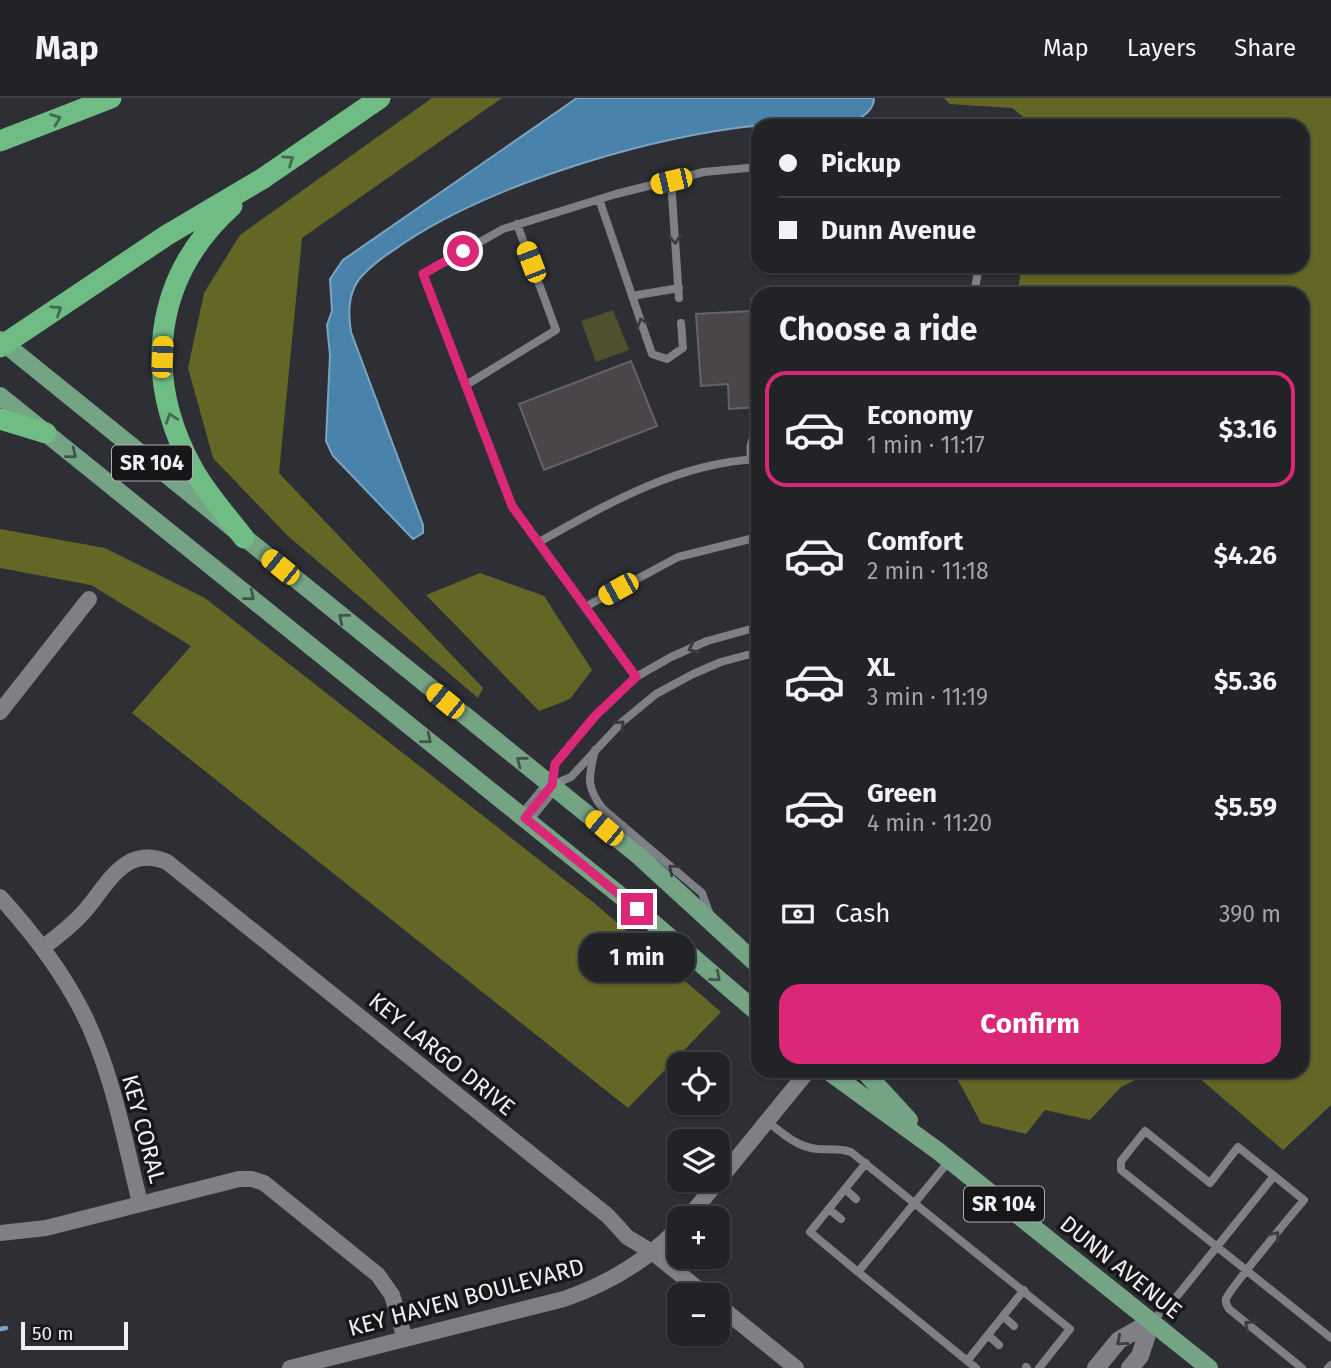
<!DOCTYPE html>
<html lang="en">
<head>
<meta charset="utf-8">
<style>
  body { margin:0; font-family:"Fira Sans",sans-serif; background:#2a2b2f; color:#f1f3f6; height:100vh; display:flex; flex-direction:column; font-size:26px; white-space:nowrap }
  * { box-sizing:border-box; margin:0 }
  p { font-size:23px; color:#a2a4a7 }
  .icon { flex:none; width:38px; height:38px; fill:none; stroke:currentColor; stroke-width:2; stroke-linecap:round; stroke-linejoin:round }
  .map { position:relative; flex:1; overflow:hidden }
  .sheet { position:absolute; left:751px; top:189px; width:558px; height:791px; display:flex; flex-direction:column; background:#222327; border-radius:21px; box-shadow:0 2px 5px #0004,0 0 0 2px #3f4044 }
  .sheet>* { flex:none }
  .banner { position:absolute; left:751px; top:21px; width:558px; height:154px; border-radius:21px; box-shadow:0 2px 5px #0004,0 0 0 2px #3f4044; display:grid; align-content:center; height:154px; padding:0 28px; background:#222327 }
  .controls { position:absolute; left:667px; top:954px; display:grid; gap:14px }
  .controls a { display:grid; place-items:center; width:63px; height:63px; border-radius:14px; background:#222327; box-shadow:0 2px 5px #0004,0 0 0 2px #3f4044; font-size:35px }
  .scale { position:absolute; left:21px; bottom:18px; width:107px; box-sizing:border-box; padding-left:7px; border:4px solid #eff0f4; border-top:0; font-size:19px; line-height:24px; white-space:nowrap; color:#eff0f4; -webkit-text-stroke:5px #17171a; paint-order:stroke }
  .end { position:absolute; width:32px; height:32px; margin:-16px; border:9px solid #db2777; background:#fff; box-shadow:0 0 0 4px #fff }
  .from { border-radius:50% }
  .bubble { position:absolute; height:49px; border-radius:21px; background:#222327; box-shadow:0 2px 5px #0004,0 0 0 2px #3f4044; font-size:23px; font-weight:700; line-height:49px; text-align:center }
  .car { position:absolute; width:21px; height:42px; margin:-21px -10px; border-radius:9px; box-shadow:0 0 5px 2px #0007; background:linear-gradient(#f5c518 24%,#345 0 40%,#f5c518 0 76%,#345 0 86%,#f5c518 0) }
  .banner b { display:flex; align-items:center; gap:24px; height:66px; font-size:26px }
  .banner b+b { border-top:2px solid #3f4044 }
  .banner i { width:18px; height:18px; background:#f1f3f6 }
  ul { padding:0; list-style:none }
  li { display:flex; align-items:center; gap:21px; height:116px; margin:0 14px 10px; padding:0 14px; border:4px solid transparent; border-radius:21px }
  li div { flex:1 }
  li b { display:block; font-size:26px }
  li em { font-style:normal; font-weight:700 }
  li.on { border-color:#db2777 }
  li>.icon { width:63px; height:63px; stroke-width:1.5 }
  h2 { padding:0 28px; font-size:32px; line-height:84px }
  .pay { display:flex; align-items:center; gap:18px; height:77px; padding:0 28px; font-size:26px }
  .pay p { margin-inline-start:auto }
  .action { display:flex; gap:14px; margin-top:auto; padding:14px 28px }
  .action a { flex:1; height:80px; border-radius:21px; background:#db2777; color:#fff; font-size:28px; font-weight:700; line-height:80px; text-align:center }
  header { display:flex; align-items:center; gap:42px; box-sizing:border-box; height:98px; padding:0 35px; background:#222327; border-bottom:2px solid #3f4044 }
  header strong { font-size:33px }
  nav { display:flex; gap:38px; margin-inline-start:auto; font-size:24px }
  .map>svg:first-child { display:block }
</style>
</head>
<body>
<header>
<strong>Map</strong>
<nav><a>Map</a><a>Layers</a><a>Share</a></nav>
</header>
<div class="map">
<svg width="1331" height="1270" viewBox="0 0 1331 1270">
  <rect width="100%" height="100%" fill="#2e2f34"/>
  <path fill="#4f512e" d="M 613,212 L 629,252 L 596,264 L 581,223 Z"/>
  <path fill="#646625" d="M 432,0 L 502,0 L 302,140 L 279,375 L 483,590 L 478,600 L 288,438 L 213,360 L 188,270 L 204,195 L 240,137 Z
    M 944,0 L 1331,0 L 1331,1007 L 1283,1052 L 1191,973 L 1302,973 L 1302,196 L 1017,196 L 1022,168 L 1302,168 L 1302,28 L 1035,28 L 1012,10 L 950,6 Z
    M 0,431 L 105,450 L 205,500 L 593,804 L 721,914 L 628,1010 L 132,615 L 191,548 L 91,487 L 0,470 Z
    M 480,475 L 544,498 L 592,572 L 570,601 L 539,613 L 426,497 Z
    M 953,973 L 1153,973 L 1121,989 L 1090,1022 L 1045,1012 L 1026,1036 L 981,1025 Z"/>
  <path fill="#4983ab" stroke="#7ba4c1" stroke-width="2" d="M 577,0 L 874,0 C 874,11 865,17 857,22 C 817,25 775,25 736,30 C 634,44 493,87 407,143 C 391,154 374,164 361,179 C 348,194 348,216 351,234 L 423,427 L 423,435 L 413,441 L 333,358 L 326,343 L 330,257 L 327,227 L 332,213 L 330,181 L 343,162 Z"/>
  <g fill="none" stroke-linecap="round" stroke-linejoin="round">
    <path stroke="#7ba4c1" stroke-width="4.5" d="M 0,1231 L 6,1230"/>
  </g>
  <path fill="#494549" stroke="#676267" stroke-width="2" d="M 758,200 L 758,309 L 729,311 L 728,286 L 701,288 L 696,216 L 752,213 L 751,201 Z
    M 631,263 L 657,328 L 544,372 L 519,306 Z"/>
  <g fill="none" stroke-linecap="round" stroke-linejoin="round">
    <path stroke="#7e8086" stroke-width="8" d="M 671,83 L 679,200
      M 599,101 L 652,256 L 667,261 L 683,250 L 681,225
      M 798,168 L 798,170
      M 974,196 L 979,168
      M 632,198 L 679,190
      M 466,287 L 556,232 L 517,126
      M 751,361 C 750,350 749,343 758,335
      M 539,444 C 607,406 677,365 758,361
      M 585,509 L 678,459 L 758,439
      M 636,579 L 512,408 L 423,176 L 503,131 L 616,96 L 704,74 L 758,69
      M 595,652 C 589,678 585,688 603,711 L 702,795 L 710,817
      M 552,687 L 555,666 L 595,618 L 636,579 L 671,559 L 707,543 L 758,529
      M 552,687 L 571,679 L 622,624 L 656,596 L 693,576 L 721,564 L 758,554
      M 767,1023 C 782,1035 797,1049 817,1051 C 829,1052 839,1050 851,1054 L 1070,1231 L 1039,1270
      M 949,1063 L 858,1174 L 976,1270
      M 845,1091 L 856,1101
      M 829,1111 L 841,1121
      M 858,1174 L 810,1134 L 866,1065
      M 1003,1218 L 1014,1228
      M 1151,1224 L 1178,1197 L 1274,1078
      M 988,1237 L 999,1247
      M 967,1263 L 1024,1192
      M 1026,1269 L 1027,1270
      M 1302,1270 L 1229,1211 C 1227,1207 1225,1206 1226,1201 C 1228,1193 1293,1115 1304,1102 L 1238,1049 L 1210,1085 L 1145,1033 L 1121,1063 L 1121,1072 C 1191,1128 1261,1184 1331,1240
      M 1328,1270 L 1331,1267"/>
    <path stroke="#7e8086" stroke-width="16" d="M 0,614 L 89,501
      M 0,799 C 31,833 60,871 81,911 C 112,971 124,1040 140,1105
      M 42,850 C 57,839 71,828 83,815 C 108,787 124,746 167,764 L 608,1118 L 627,1139 L 652,1154 L 706,1197
      M 688,1120 L 808,973
      M 0,1135 L 46,1130 L 239,1081 L 252,1081 L 264,1085 L 378,1177 L 392,1197 L 405,1241
      M 718,1207 L 796,1270
      M 290,1270 L 564,1201 C 607,1186 647,1163 679,1129"/>
    <path stroke="#7e8086" stroke-width="18" d="M 1096,1270 L 1119,1242 L 1151,1224
      M 1130,1270 L 1140,1258 L 1151,1224"/>
    <path stroke="#7e8086" stroke-width="18" d="M 525,720 L 552,687"/>
    <path stroke="#75a485" stroke-width="18" d="M 0,242 L 639,758 L 758,867
      M 0,298 L 637,811 L 758,915
      M 828,973 L 938,1053 L 1209,1270
      M 864,973 L 909,1022"/>
    <path stroke="#6fbc84" stroke-width="21" d="M 0,43 L 111,0
      M 232,108 C 153,179 142,279 193,371 C 207,396 227,418 244,440
      M 0,249 L 167,137 L 262,81 L 380,0
      M 0,321 L 46,335"/>
  </g>
  <defs><path id="oneway-chevron" d="M-2-3.5L2.5 0L-2 3.5" fill="none" stroke-width="1.6" stroke-linecap="round" stroke-linejoin="round" transform="scale(1.75)"/></defs>
  <g stroke="#436a4f">
    <use href="#oneway-chevron" transform="translate(56 21) rotate(-21)"/>
    <use href="#oneway-chevron" transform="translate(289 62) rotate(-34)"/>
    <use href="#oneway-chevron" transform="translate(57 212) rotate(-34)"/>
    <use href="#oneway-chevron" transform="translate(171 320) rotate(-109)"/>
  </g>
  <g stroke="#3b3c40">
    <use href="#oneway-chevron" transform="translate(675 141) rotate(86)"/>
    <use href="#oneway-chevron" transform="translate(642 225) rotate(-109)"/>
    <use href="#oneway-chevron" transform="translate(693 550) rotate(156)"/>
    <use href="#oneway-chevron" transform="translate(620 627) rotate(-43)"/>
    <use href="#oneway-chevron" transform="translate(673 771) rotate(-140)"/>
    <use href="#oneway-chevron" transform="translate(1275 1138) rotate(-52)"/>
    <use href="#oneway-chevron" transform="translate(1249 1227) rotate(-141)"/>
    <use href="#oneway-chevron" transform="translate(1121 1243) rotate(140)"/>
  </g>
  <g stroke="#41564a">
    <use href="#oneway-chevron" transform="translate(72 356) rotate(39)"/>
    <use href="#oneway-chevron" transform="translate(250 498) rotate(39)"/>
    <use href="#oneway-chevron" transform="translate(343 520) rotate(-141)"/>
    <use href="#oneway-chevron" transform="translate(427 641) rotate(39)"/>
    <use href="#oneway-chevron" transform="translate(521 663) rotate(-142)"/>
    <use href="#oneway-chevron" transform="translate(716 879) rotate(41)"/>
  </g>
  <g fill="none" stroke-linecap="round" stroke-linejoin="round">
    <path stroke="#db2777" stroke-width="9" d="M 463,153 L 423,176 L 512,408 L 636,579 L 595,618 L 555,666 L 552,687 L 525,720 L 637,811"/>
  </g>
  <g text-anchor="middle" stroke-width="7" stroke-linejoin="round" paint-order="stroke">
    <g fill="#17171a" stroke="#aeafb3" stroke-width="2">
      <rect x="112" y="347.5" width="80" height="35" rx="5"/>
      <rect x="964" y="1088.5" width="80" height="35" rx="5"/>
    </g>
    <g font-size="21" font-weight="bold" fill="#eff0f4">
      <text x="152" y="372">SR 104</text>
      <text x="1004" y="1113">SR 104</text>
    </g>
    <g font-size="23" fill="#eff0f4" stroke="#17171a">
      <text transform="translate(442 956) rotate(39)" y="8">KEY LARGO DRIVE</text>
      <text transform="translate(144 1031) rotate(75)" y="8">KEY CORAL</text>
      <text transform="translate(1121 1169) rotate(39)" y="8">DUNN AVENUE</text>
      <text transform="translate(466 1199) rotate(-15)" y="8">KEY HAVEN BOULEVARD</text>
    </g>
  </g>
</svg>
<div class="controls">
<a><svg class="icon" aria-label="locate" viewBox="0 0 24 24"><circle cx="12" cy="12" r="6"/><path d="M12 2v4M12 18v4M2 12h4M18 12h4"/></svg></a>
<a><svg class="icon" aria-label="layers" viewBox="0 0 24 24"><path d="M12 4l9 5-9 5-9-5zM3 14l9 5 9-5"/></svg></a>
<a>+</a>
<a>−</a>
</div>
<div class="scale">50 m</div>
<i class="end from" style="left:463px;top:153px"></i>
<i class="end" style="left:637px;top:811px"></i>
<div class="bubble" style="left:579px;top:835px;width:116px">1 min</div>
<i class="car" style="left:671px;top:83px;rotate:257deg"></i>
<i class="car" style="left:531px;top:164px;rotate:339deg"></i>
<i class="car" style="left:162px;top:259px;rotate:3deg"></i>
<i class="car" style="left:280px;top:469px;rotate:309deg"></i>
<i class="car" style="left:618px;top:491px;rotate:241deg"></i>
<i class="car" style="left:445px;top:603px;rotate:309deg"></i>
<i class="car" style="left:604px;top:730px;rotate:310deg"></i>
<div class="banner">
<b><i class="from"></i>Pickup</b>
<b><i></i>Dunn Avenue</b>
</div>
<section class="sheet">
<h2>Choose a ride</h2>
<ul>
<li class="on"><svg class="icon" aria-label="car" viewBox="0 0 24 24"><path d="M5 17H2v-5l4-1 3-4h7l3 4 3 1v5h-3M9 17h6M6 11h13"/><circle cx="7" cy="17" r="2"/><circle cx="17" cy="17" r="2"/></svg><div><b>Economy</b><p>1 min · 11:17</p></div><em>$3.16</em></li>
<li><svg class="icon" aria-label="car" viewBox="0 0 24 24"><path d="M5 17H2v-5l4-1 3-4h7l3 4 3 1v5h-3M9 17h6M6 11h13"/><circle cx="7" cy="17" r="2"/><circle cx="17" cy="17" r="2"/></svg><div><b>Comfort</b><p>2 min · 11:18</p></div><em>$4.26</em></li>
<li><svg class="icon" aria-label="car" viewBox="0 0 24 24"><path d="M5 17H2v-5l4-1 3-4h7l3 4 3 1v5h-3M9 17h6M6 11h13"/><circle cx="7" cy="17" r="2"/><circle cx="17" cy="17" r="2"/></svg><div><b>XL</b><p>3 min · 11:19</p></div><em>$5.36</em></li>
<li><svg class="icon" aria-label="car" viewBox="0 0 24 24"><path d="M5 17H2v-5l4-1 3-4h7l3 4 3 1v5h-3M9 17h6M6 11h13"/><circle cx="7" cy="17" r="2"/><circle cx="17" cy="17" r="2"/></svg><div><b>Green</b><p>4 min · 11:20</p></div><em>$5.59</em></li>
</ul>
<div class="pay"><svg class="icon" aria-label="cash" viewBox="0 0 24 24"><path d="M3 7h18v10H3z"/><circle cx="12" cy="12" r="2"/></svg>Cash<p>390 m</p></div>
<div class="action"><a>Confirm</a></div>
</section>
</div>
</body>
</html>
